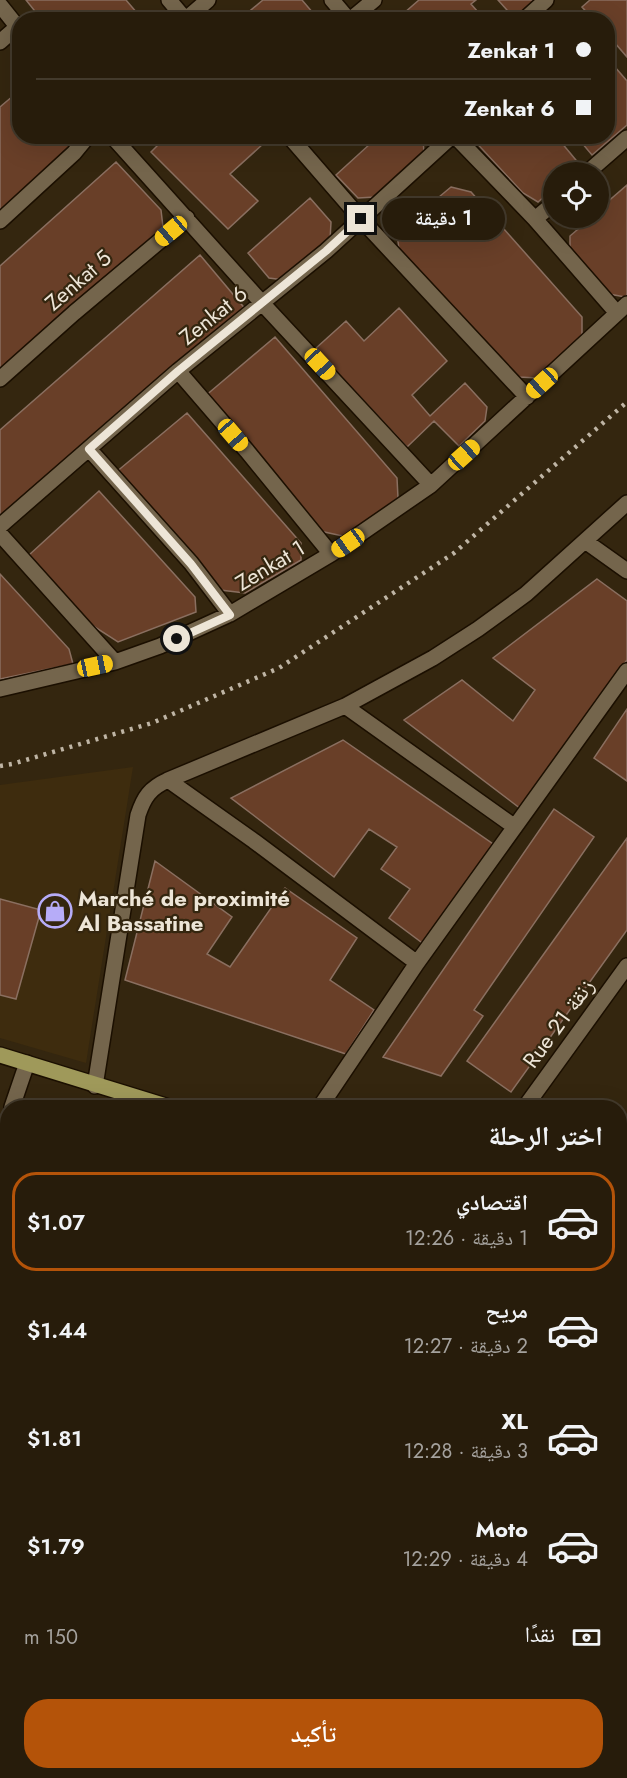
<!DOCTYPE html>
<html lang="ar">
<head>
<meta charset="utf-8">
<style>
  body { margin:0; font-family:Jost,"Noto Naskh Arabic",sans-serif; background:#332919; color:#f1f3f6; direction:rtl; height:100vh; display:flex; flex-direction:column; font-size:22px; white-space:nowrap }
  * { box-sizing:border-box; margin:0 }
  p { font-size:20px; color:#a4a19d }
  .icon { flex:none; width:33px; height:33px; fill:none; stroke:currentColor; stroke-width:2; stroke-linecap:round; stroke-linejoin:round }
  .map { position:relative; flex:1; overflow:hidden; direction:ltr }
  .details { position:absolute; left:0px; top:1100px; width:627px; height:680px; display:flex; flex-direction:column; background:#271c0b; border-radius:24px 24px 0 0; box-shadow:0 6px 24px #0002,0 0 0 2px #433a2c; direction:rtl }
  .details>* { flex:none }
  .banner { position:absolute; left:12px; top:12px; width:603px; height:132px; border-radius:24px; box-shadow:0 6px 24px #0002,0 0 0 2px #433a2c; direction:rtl; display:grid; align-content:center; height:132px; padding:0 24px; background:#271c0b }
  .fabs { position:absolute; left:543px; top:162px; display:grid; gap:12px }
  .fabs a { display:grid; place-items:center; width:66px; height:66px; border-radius:50%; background:#271c0b; box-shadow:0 6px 24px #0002,0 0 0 2px #433a2c; font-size:30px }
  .end { position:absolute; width:27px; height:27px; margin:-14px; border:8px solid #ede5d7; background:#111; box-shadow:0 0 0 3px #111 }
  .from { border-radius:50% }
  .bubble { position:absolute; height:42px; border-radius:21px; background:#271c0b; box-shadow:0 6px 24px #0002,0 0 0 2px #433a2c; font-size:20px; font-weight:600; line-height:42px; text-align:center; direction:rtl }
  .car { position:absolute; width:18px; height:36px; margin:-18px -9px; border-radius:8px; box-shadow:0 0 4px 2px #0007; background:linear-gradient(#f5c518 24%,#345 0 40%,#f5c518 0 76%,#345 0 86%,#f5c518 0) }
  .banner b { display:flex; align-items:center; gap:21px; height:57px; font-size:22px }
  .banner b+b { border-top:2px solid #433a2c }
  .banner i { width:15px; height:15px; background:#f1f3f6 }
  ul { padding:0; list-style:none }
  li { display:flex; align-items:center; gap:18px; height:99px; margin:0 12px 9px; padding:0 12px; border:3px solid transparent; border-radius:24px }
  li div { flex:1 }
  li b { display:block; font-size:22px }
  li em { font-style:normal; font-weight:600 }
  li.on { border-color:#b45309 }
  li>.icon { width:54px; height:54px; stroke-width:1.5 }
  h2 { padding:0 24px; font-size:27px; line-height:72px }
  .pay { display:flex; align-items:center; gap:15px; height:66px; padding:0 24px; font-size:22px }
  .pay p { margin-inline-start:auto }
  .primary-button { display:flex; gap:12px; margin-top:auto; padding:12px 24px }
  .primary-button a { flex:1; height:69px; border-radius:24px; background:#b45309; color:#fff; font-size:24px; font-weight:600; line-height:69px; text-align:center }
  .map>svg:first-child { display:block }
</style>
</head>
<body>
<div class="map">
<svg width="627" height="1778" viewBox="0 0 627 1778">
  <rect width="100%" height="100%" fill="#34260f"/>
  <path fill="#3e2c0e" d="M 133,767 L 86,1063 L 0,1038 L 0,785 Z
    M 620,1309 L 627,1311 L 627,1778 L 367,1778 L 369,1772 L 620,1772 Z"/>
  <path fill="#693f28" stroke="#8a6f60" stroke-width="1.5" d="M 26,0 L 126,0 L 143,20 L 42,20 Z
    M 263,0 L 302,0 L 319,20 L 239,20 Z
    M 419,0 L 476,0 L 471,4 L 485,20 L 396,20 Z
    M 498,0 L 541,0 L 519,20 L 516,20 Z
    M 590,0 L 627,0 L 627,57 L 608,35 L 608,20 L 594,20 L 582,7 Z
    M 608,59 L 627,81 L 627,125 L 592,155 L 576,136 L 608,136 Z
    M 20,90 L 20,136 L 82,136 L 0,213 L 0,107 Z
    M 167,136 L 256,136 L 263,144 L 230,174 L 258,201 L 228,229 L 151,152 Z
    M 364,136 L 423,136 L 424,155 L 375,197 L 358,198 L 336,175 L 370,144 Z
    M 470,136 L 556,136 L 580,165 L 572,172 L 554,172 L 554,188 L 538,202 L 523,193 Z
    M 116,162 L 161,210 L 163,227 L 0,373 L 0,266 Z
    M 627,185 L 627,295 L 625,297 L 609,294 L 570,250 L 570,236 L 591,218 L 598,218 L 598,210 Z
    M 451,187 L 471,192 L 582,317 L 582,335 L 537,378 L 519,377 L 399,250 L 397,232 Z
    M 310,198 L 331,222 L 330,240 L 284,280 L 269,278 L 248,253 Z
    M 200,255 L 247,311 L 0,521 L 0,430 Z
    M 399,308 L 447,361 L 412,395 L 430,416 L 465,383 L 487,407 L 485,421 L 459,446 L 434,421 L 407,447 L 315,349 L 346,321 L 364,341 Z
    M 275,337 L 397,478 L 398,498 L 347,537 L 320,531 L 204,397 Z
    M 187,413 L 301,543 L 301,560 L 245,593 L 220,590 L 115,473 Z
    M 99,491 L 195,597 L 196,612 L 118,642 L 87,622 L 29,555 Z
    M 0,574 L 69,649 L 73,664 L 0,679 Z
    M 597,579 L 627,601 L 627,660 L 521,809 L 404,720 L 462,680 L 513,721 L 535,690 L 493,658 Z
    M 627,709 L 627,781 L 594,758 Z
    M 343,740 L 496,846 L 425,945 L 389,918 L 410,889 L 381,869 L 397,847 L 369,829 L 334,877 L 231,798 Z
    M 554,809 L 594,837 L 474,1010 L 483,1016 L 441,1076 L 383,1057 Z
    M 627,838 L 627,930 L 511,1092 L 467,1061 Z
    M 155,861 L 232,917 L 207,954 L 230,967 L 285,888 L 357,938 L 330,980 L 374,1010 L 346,1054 L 125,980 Z
    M 0,899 L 41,910 L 16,999 L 0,995 Z
    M 8,1173 L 8,1311 L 3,1324 L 0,1323 L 0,1196 Z
    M 0,1357 L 8,1359 L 0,1384 Z
    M 0,1446 L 8,1448 L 8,1503 L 0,1500 Z
    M 620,1527 L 627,1530 L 627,1575 L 620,1573 Z
    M 0,1533 L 8,1535 L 8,1590 L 0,1588 Z
    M 0,1626 L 8,1629 L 8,1688 L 0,1714 Z
    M 160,1772 L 221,1772 L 219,1778 L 158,1778 Z"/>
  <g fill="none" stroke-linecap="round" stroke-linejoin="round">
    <defs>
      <path id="minor" d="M 169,0 L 186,20
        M 332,0 L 349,20
        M 0,5 L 20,30
        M 185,20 L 208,0
        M 350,20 L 374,0
        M 524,20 L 546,0
        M 0,42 L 17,27
        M 112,136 L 262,303 L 431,485
        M 289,136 L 361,219 L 527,397
        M 455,136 L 535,219 L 617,313
        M 588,172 L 627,138
        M 535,219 L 554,203
        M 0,221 L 74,153 L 88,136
        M 178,371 L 247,451 L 331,554
        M 0,379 L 74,313 L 187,218
        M 89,449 L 191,563 L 230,614
        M 0,526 L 178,371 L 326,251 L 452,136
        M 0,534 L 115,662
        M 585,541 L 627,571
        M 0,689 L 115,662 L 160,646 L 230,614 L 331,554 L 431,485 L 627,304
        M 345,706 L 515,827
        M 168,780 L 254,841 L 417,963
        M 95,1086 L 138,815 C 144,797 150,788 168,780 L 345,706 L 433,658 L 478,629 L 526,594 L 627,503
        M 12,1107 L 27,1063
        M 320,1107 L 417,963 L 627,671
        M 525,1107 L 627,966
        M 0,1144 L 8,1122
        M 0,1331 L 8,1333
        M 0,1515 L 8,1516
        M 0,1611 L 8,1613
        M 0,1748 L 8,1750
        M 78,1772 L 99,1778
        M 332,1772 L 349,1776
        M 13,1778 L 15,1772
        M 143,1778 L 145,1772"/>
      <path id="major" d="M 0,1055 L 169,1107
        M 620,1242 L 627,1245"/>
    </defs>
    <use href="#minor" stroke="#1b0f00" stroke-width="18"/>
    <use href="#major" stroke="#1b0f00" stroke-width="18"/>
    <use href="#minor" stroke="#74654c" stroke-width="15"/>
    <use href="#major" stroke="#9f995a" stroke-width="15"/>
    <path stroke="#bfb5a5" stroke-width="4.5" stroke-dasharray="3 6" stroke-linecap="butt" d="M 0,766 L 12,764 L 152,723 L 279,668 L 454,553 L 627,402"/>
  </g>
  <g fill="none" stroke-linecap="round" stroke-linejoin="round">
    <path stroke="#ede5d7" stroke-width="8" d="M 177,639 L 230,615 L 191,564 L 89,449 L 178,371 L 326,251 L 361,219"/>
  </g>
  <defs>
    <symbol id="shop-ring" viewBox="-11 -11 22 22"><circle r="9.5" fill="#34260f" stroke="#b6acf8" stroke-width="1.5"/><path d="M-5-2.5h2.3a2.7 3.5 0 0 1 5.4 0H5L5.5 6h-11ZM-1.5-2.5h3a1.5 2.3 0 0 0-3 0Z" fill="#b6acf8"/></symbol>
  </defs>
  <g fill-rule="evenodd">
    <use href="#shop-ring" x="36" y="892" width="38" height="38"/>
  </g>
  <g text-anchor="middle" stroke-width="4.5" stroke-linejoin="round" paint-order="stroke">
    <g font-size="22" fill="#ede5d7" stroke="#34260f">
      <text transform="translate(78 280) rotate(-41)" y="8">Zenkat 5</text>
      <text transform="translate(213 315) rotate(-39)" y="8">Zenkat 6</text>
      <text transform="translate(270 565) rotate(-31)" y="8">Zenkat 1</text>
      <text transform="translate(558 1023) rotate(-54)" y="8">Rue 21 زنقة</text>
    </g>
    <g font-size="22" font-weight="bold" fill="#ede5d7" stroke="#34260f" text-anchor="start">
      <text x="78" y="906">Marché de proximité<tspan x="78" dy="25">Al Bassatine</tspan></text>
    </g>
  </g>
</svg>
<div class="fabs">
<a><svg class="icon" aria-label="locate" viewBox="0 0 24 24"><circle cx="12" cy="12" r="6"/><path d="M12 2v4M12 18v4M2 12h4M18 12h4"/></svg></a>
</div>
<i class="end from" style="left:177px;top:639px"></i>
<i class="end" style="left:361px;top:219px"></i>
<div class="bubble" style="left:382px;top:198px;width:123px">1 دقيقة</div>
<i class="car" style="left:171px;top:231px;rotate:230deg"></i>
<i class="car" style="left:320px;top:364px;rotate:137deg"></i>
<i class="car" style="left:542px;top:383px;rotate:228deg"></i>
<i class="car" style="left:233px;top:435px;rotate:139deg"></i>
<i class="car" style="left:464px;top:455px;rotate:48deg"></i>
<i class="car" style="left:348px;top:543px;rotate:235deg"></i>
<i class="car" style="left:95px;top:666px;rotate:78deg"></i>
<div class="banner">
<b><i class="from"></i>Zenkat 1</b>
<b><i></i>Zenkat 6</b>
</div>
<section class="details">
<h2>اختر الرحلة</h2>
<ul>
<li class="on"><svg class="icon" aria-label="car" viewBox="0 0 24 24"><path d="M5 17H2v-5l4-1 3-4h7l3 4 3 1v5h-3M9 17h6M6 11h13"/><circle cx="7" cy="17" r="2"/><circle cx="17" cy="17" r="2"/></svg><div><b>اقتصادي</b><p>1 دقيقة · 12:26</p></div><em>$1.07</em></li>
<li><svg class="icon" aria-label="car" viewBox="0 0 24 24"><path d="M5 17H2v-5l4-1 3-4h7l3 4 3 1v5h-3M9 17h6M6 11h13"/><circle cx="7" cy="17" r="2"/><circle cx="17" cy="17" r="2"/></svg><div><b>مريح</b><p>2 دقيقة · 12:27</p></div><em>$1.44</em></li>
<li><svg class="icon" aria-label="car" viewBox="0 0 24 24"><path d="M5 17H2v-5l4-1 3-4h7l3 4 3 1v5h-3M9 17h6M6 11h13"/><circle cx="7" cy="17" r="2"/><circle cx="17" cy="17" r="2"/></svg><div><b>XL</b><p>3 دقيقة · 12:28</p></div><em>$1.81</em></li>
<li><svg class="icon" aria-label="car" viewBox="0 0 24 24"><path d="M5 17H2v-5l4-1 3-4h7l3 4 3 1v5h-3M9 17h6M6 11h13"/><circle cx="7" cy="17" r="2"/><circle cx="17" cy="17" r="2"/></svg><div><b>Moto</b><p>4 دقيقة · 12:29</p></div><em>$1.79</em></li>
</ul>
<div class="pay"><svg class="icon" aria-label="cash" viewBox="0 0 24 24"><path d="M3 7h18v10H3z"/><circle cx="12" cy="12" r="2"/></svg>نقدًا<p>150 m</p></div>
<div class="primary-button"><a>تأكيد</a></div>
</section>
</div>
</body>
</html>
